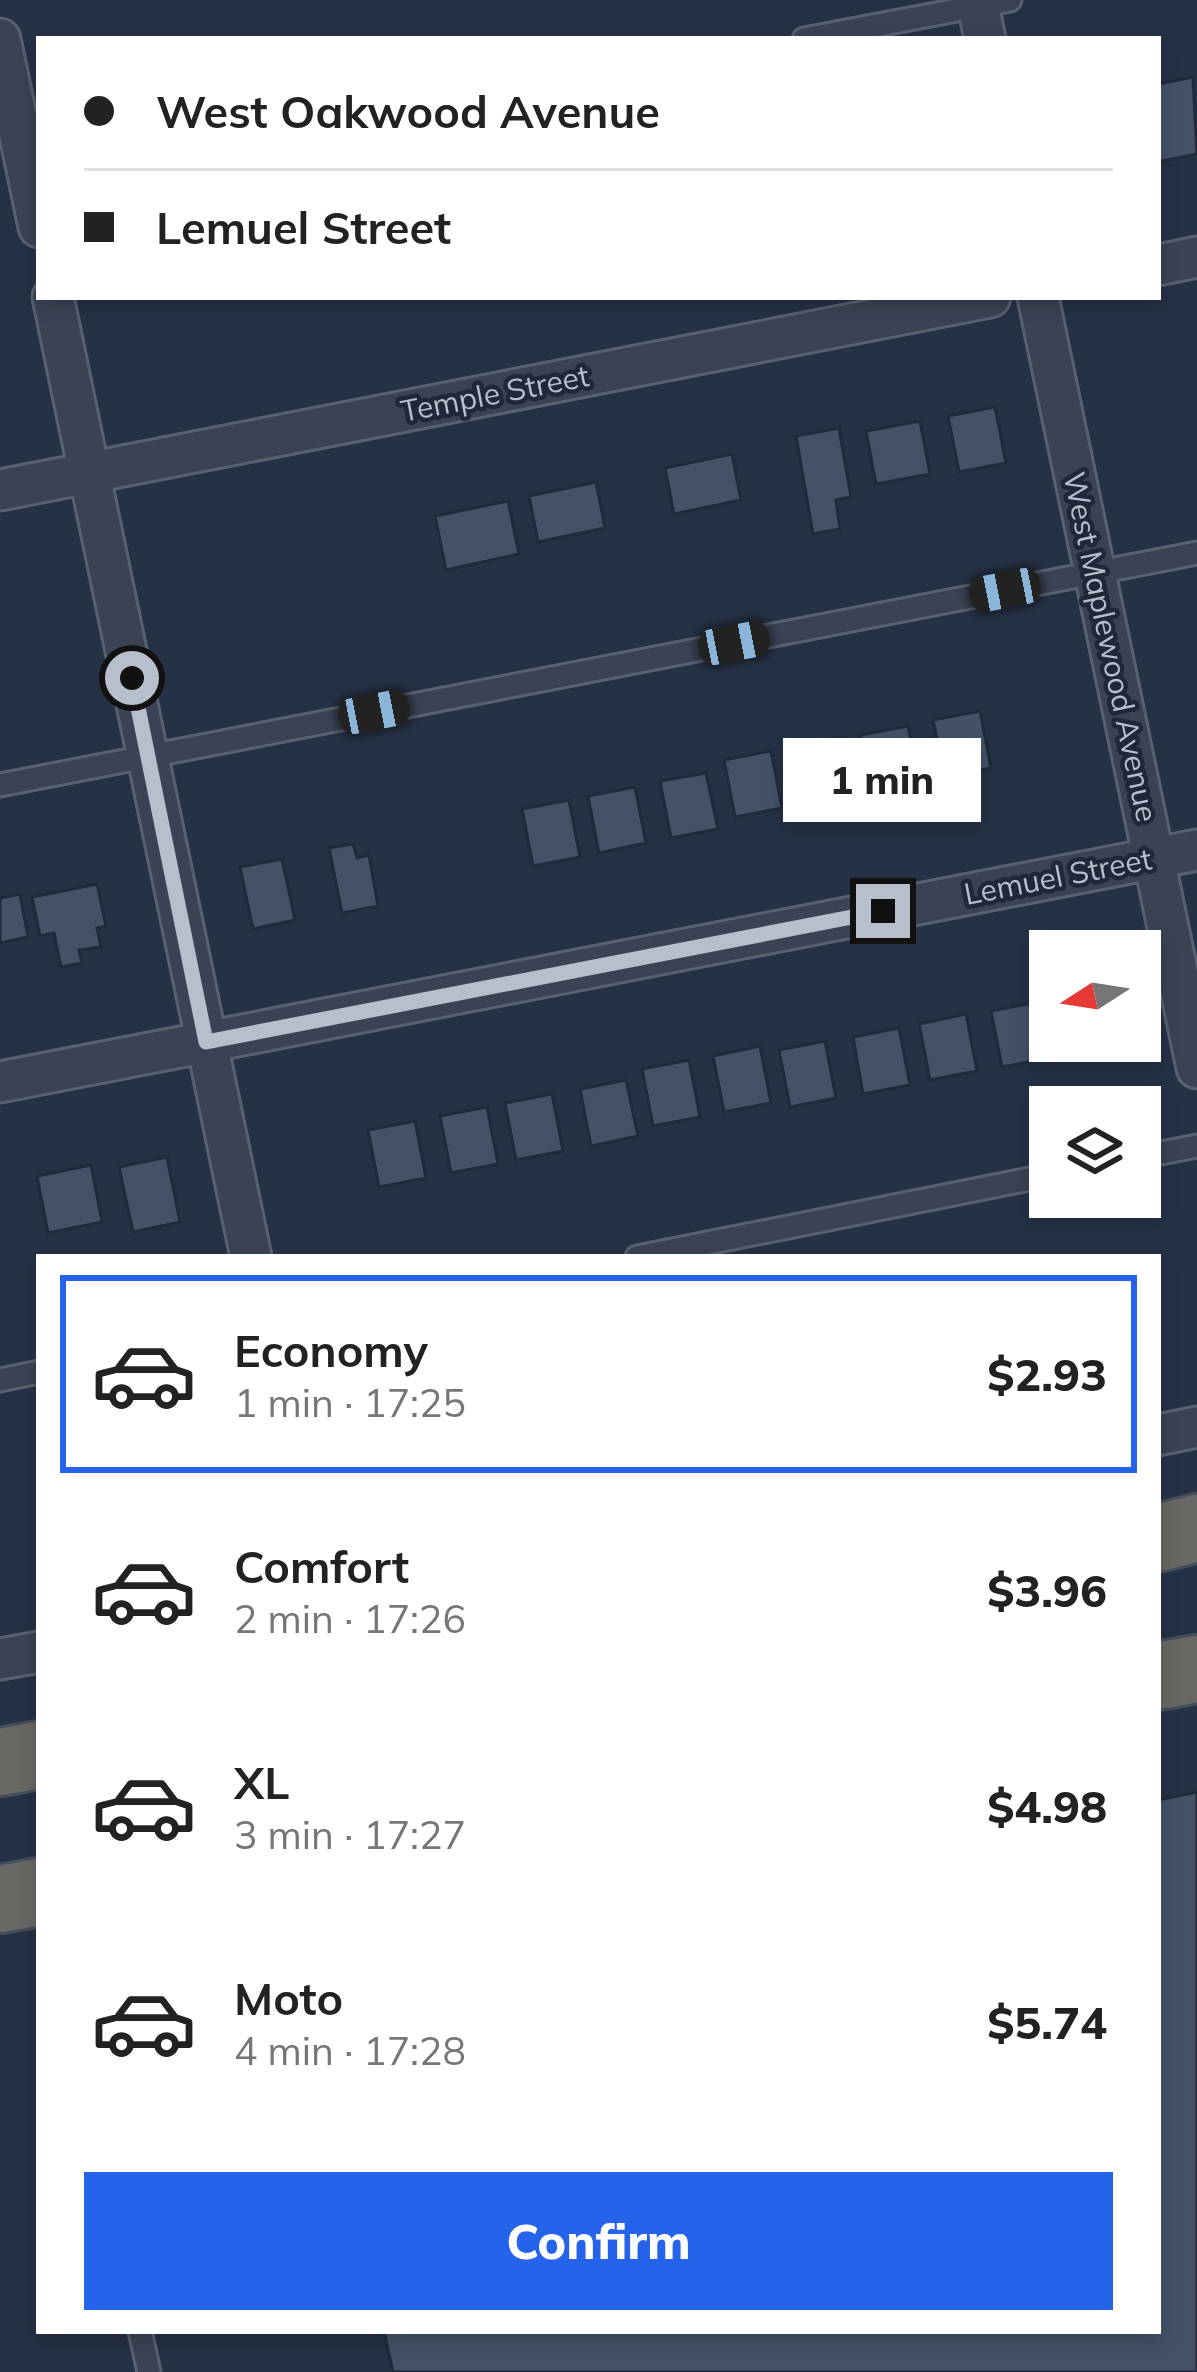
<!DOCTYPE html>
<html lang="en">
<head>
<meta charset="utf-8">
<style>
  body { margin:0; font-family:Mulish,sans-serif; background:#f2f2f2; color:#222; height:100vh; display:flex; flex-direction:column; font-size:45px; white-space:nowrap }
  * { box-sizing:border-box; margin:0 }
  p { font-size:39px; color:#767676 }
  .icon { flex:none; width:66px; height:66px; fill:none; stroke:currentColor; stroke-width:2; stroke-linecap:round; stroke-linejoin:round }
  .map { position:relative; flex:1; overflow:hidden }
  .side { position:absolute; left:36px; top:1254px; width:1125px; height:1080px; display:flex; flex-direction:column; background:#fff; border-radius:0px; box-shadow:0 6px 18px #0003 }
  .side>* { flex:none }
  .guide { position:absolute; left:36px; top:36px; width:1125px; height:264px; border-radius:0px; box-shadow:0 6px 18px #0003; display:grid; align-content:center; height:264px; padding:0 48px; background:#fff }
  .needle { width:78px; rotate:258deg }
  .tools { position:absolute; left:1029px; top:930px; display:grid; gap:24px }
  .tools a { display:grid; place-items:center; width:132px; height:132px; border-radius:0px; background:#fff; box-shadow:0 6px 18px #0003; font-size:60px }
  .end { position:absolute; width:54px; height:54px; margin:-27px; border:15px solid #b7bfcd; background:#111; box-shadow:0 0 0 6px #111 }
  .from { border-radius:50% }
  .bubble { position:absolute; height:84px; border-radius:0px; background:#fff; box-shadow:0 6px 18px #0003; font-size:39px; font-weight:800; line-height:84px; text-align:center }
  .car { position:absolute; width:36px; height:72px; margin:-36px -18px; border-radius:15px; box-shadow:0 0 9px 3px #0007; background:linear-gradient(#222 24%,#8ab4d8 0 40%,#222 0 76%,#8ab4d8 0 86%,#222 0) }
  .guide b { display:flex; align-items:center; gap:42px; height:114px; font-size:45px }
  .guide b+b { border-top:3px solid #e0e0e0 }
  .guide i { width:30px; height:30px; background:#222 }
  ul { padding:21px 0 0; list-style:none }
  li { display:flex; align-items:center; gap:36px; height:198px; margin:0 24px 18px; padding:0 24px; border:6px solid transparent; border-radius:0px }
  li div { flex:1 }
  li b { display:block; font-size:45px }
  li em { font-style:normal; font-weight:800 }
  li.on { border-color:#2563eb }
  li>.icon { width:108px; height:108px; stroke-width:1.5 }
  .primary-button { display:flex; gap:24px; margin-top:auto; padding:24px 48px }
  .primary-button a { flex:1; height:138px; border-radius:0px; background:#2563eb; color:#fff; font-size:48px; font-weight:800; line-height:138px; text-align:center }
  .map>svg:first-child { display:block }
</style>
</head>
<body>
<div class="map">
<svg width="1197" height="2372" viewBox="0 0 1197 2372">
  <rect width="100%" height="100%" fill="#253145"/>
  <path fill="#445167" stroke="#202a3b" stroke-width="3" d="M 1193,77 L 1197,154 L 1158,162 L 1158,84 Z
    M 995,407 L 1006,463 L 959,472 L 948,416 Z
    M 920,421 L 930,474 L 876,484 L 866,431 Z
    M 839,428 L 851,497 L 836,500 L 840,529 L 813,534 L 796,436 Z
    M 732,454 L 741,500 L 674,514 L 665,468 Z
    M 596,482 L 605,528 L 538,542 L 529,496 Z
    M 508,501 L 519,554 L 446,570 L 435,516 Z
    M 980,711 L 991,768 L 945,777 L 933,720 Z
    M 908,726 L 919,783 L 872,792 L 861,735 Z
    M 842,737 L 854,794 L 807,804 L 796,747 Z
    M 771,751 L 782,808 L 735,817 L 724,760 Z
    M 706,773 L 718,829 L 671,838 L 660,781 Z
    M 635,787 L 646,843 L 599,853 L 588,796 Z
    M 569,800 L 580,857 L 533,866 L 522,809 Z
    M 353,844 L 357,858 L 369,855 L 378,906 L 342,913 L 329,848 Z
    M 282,859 L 295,920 L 253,929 L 240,867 Z
    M 97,884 L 106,926 L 97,928 L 101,947 L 79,950 L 82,963 L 61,967 L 54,933 L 40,936 L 32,897 Z
    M 20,894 L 28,937 L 0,943 L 0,898 Z
    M 1038,1002 L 1049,1058 L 1002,1067 L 991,1011 Z
    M 966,1014 L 977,1071 L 930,1080 L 919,1024 Z
    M 899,1028 L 910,1085 L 863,1094 L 853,1037 Z
    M 825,1041 L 836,1098 L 790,1107 L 779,1050 Z
    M 760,1046 L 771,1103 L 724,1112 L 713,1056 Z
    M 689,1060 L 700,1117 L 653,1126 L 642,1069 Z
    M 626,1080 L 638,1136 L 591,1146 L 580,1089 Z
    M 552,1094 L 563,1151 L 516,1160 L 505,1103 Z
    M 487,1107 L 498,1164 L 451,1173 L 440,1116 Z
    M 415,1121 L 426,1178 L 379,1187 L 368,1130 Z
    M 167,1157 L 180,1222 L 133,1232 L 119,1167 Z
    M 91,1165 L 102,1222 L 48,1233 L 37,1176 Z
    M 1197,1792 L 1197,2372 L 393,2372 L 384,2331 L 1158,2331 L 1158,1800 Z"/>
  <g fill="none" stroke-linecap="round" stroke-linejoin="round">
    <defs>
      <path id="service" d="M 804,39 L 1010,0
        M 0,785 L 1197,553
        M 1140,1157 L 1197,1146
        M 637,1257 L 1050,1175
        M 0,1380 L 39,1372
        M 140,2331 L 149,2372"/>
      <path id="minor" d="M 977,0 L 985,39
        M 0,39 L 39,227
        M 1158,265 L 1197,257
        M 53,297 L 251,1257
        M 1038,297 L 1197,1068
        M 0,490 L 990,297
        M 0,1082 L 1197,850
        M 1158,1435 L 1197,1427
        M 0,1659 L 39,1652"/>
      <path id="trunk" d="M 1158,1538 L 1197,1528
        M 1158,1676 L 1197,1669
        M 0,1762 L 39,1755
        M 0,1899 L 39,1892"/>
    </defs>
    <use href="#service" stroke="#586171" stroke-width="27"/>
    <use href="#minor" stroke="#586171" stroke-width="45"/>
    <use href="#trunk" stroke="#444e5e" stroke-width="72"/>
    <use href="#service" stroke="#3a4354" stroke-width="21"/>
    <use href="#minor" stroke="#3a4354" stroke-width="39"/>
    <use href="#trunk" stroke="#696865" stroke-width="66"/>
  </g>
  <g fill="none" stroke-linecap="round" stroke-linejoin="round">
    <path stroke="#b7bfcd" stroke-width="15" d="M 132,678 L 206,1042 L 883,911"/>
  </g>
  <g text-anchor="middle" stroke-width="9" stroke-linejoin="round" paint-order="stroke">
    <g font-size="30" fill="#b7bfcd" stroke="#1e2839">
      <text transform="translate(495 394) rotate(-11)" y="10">Temple Street</text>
      <text transform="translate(1110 647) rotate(78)" y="10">West Maplewood Avenue</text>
      <text transform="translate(1058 877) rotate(-11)" y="10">Lemuel Street</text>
    </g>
  </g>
</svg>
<div class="tools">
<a><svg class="needle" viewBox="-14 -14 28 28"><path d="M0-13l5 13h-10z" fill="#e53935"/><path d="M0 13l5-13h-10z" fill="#767676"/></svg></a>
<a><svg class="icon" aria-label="layers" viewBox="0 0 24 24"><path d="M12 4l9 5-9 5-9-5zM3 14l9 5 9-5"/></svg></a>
</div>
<i class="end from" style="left:132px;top:678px"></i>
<i class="end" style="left:883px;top:911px"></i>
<div class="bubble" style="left:783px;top:738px;width:198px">1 min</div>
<i class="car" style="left:1005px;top:590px;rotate:259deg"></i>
<i class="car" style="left:734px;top:643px;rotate:79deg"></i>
<i class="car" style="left:374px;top:712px;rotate:79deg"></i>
<div class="guide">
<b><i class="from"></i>West Oakwood Avenue</b>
<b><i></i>Lemuel Street</b>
</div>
<section class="side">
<ul>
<li class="on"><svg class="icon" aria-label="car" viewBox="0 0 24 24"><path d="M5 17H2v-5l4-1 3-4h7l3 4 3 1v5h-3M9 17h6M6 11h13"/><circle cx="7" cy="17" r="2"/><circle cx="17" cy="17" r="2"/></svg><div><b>Economy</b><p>1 min · 17:25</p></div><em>$2.93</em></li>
<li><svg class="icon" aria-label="car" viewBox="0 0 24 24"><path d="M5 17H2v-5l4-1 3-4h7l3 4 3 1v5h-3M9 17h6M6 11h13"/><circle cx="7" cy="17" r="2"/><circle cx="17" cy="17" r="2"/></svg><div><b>Comfort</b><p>2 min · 17:26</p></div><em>$3.96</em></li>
<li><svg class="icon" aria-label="car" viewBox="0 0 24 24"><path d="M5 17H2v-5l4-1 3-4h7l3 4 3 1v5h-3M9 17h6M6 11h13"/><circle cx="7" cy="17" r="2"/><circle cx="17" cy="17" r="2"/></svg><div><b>XL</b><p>3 min · 17:27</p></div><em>$4.98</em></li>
<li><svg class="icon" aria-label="car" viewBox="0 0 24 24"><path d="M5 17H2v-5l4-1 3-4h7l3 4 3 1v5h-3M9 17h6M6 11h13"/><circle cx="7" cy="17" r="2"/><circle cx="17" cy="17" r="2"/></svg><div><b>Moto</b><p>4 min · 17:28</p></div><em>$5.74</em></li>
</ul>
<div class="primary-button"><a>Confirm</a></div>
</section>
</div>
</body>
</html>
